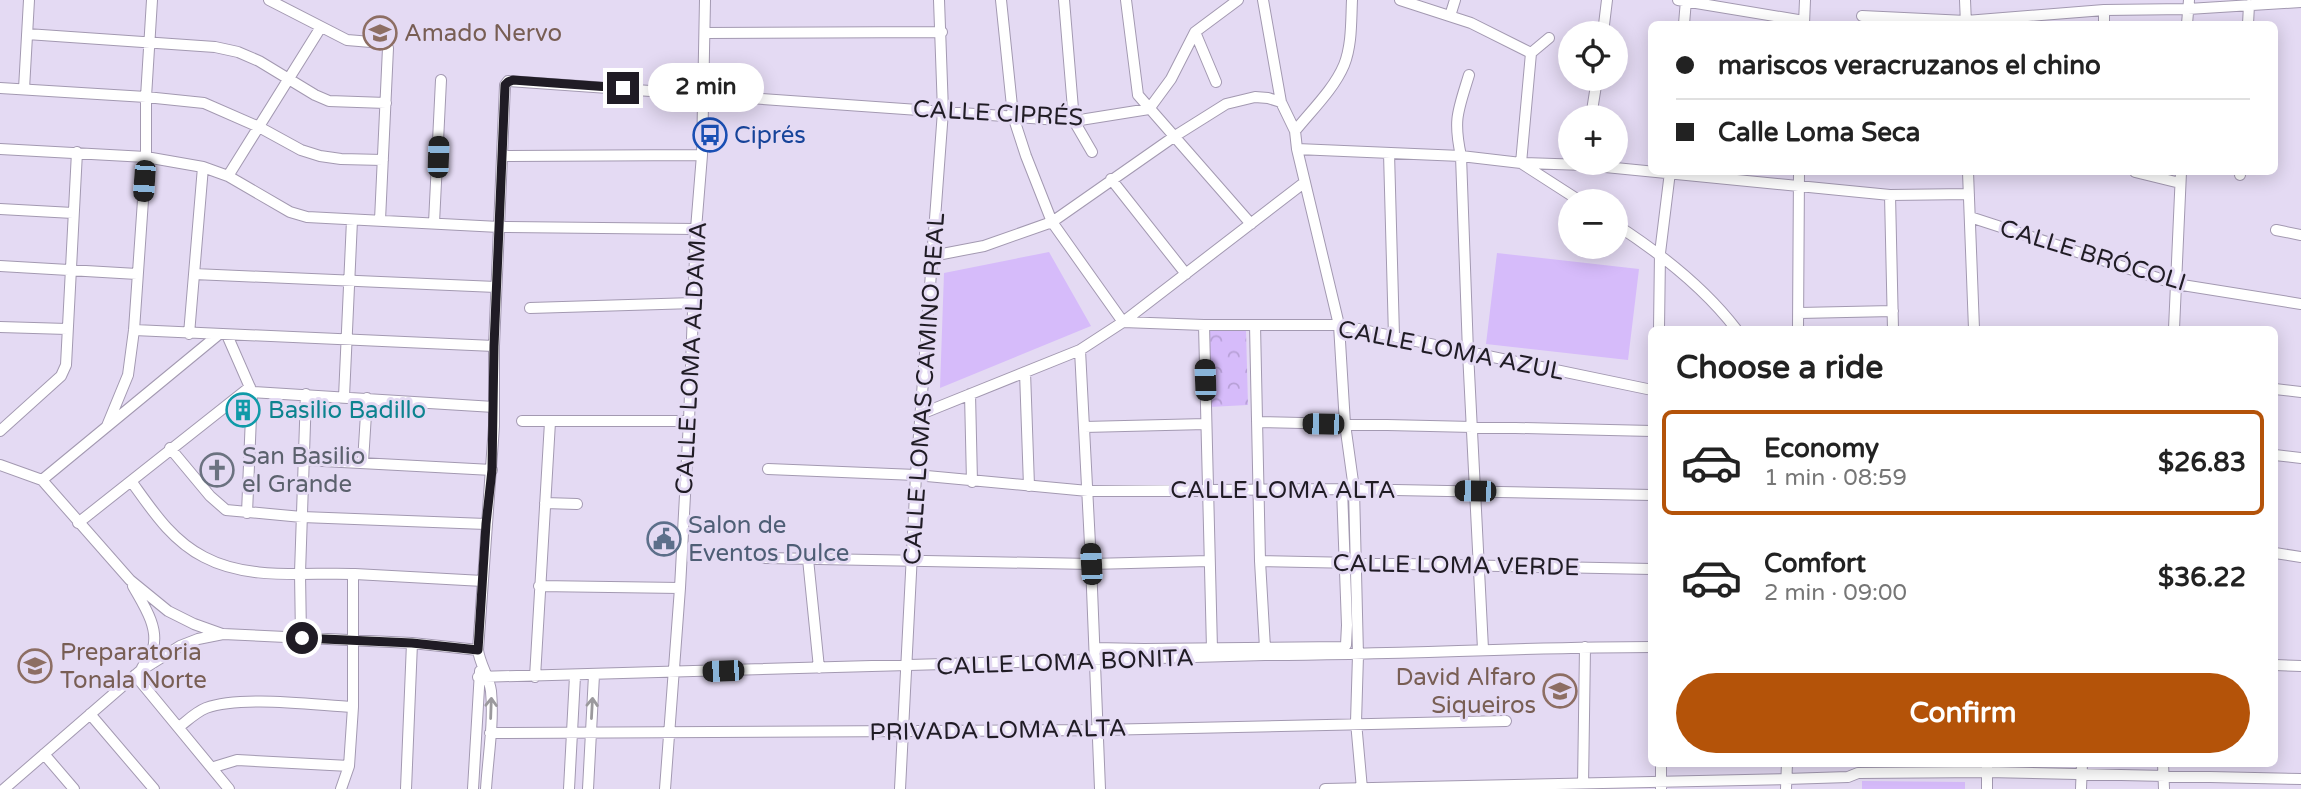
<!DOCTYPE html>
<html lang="en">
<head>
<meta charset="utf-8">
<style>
  body { margin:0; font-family:"Varela Round",sans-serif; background:#f6f6f6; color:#222; height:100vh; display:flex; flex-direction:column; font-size:26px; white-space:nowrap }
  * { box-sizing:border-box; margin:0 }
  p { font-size:23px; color:#767676 }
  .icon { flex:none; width:38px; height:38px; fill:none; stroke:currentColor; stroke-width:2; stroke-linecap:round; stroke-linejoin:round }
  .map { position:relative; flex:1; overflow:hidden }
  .drawer { position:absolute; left:1648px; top:326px; width:630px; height:441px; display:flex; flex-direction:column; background:#fff; border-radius:10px; box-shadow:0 4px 18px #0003 }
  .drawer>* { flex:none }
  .guide { position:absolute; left:1648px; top:21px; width:630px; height:154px; border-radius:10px; box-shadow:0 4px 18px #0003; display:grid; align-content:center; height:154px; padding:0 28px; background:#fff }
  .controls { position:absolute; left:1558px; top:21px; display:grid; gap:14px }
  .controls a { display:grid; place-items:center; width:70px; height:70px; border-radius:50%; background:#fff; box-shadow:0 4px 18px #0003; font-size:35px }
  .end { position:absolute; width:32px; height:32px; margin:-16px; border:9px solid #201c25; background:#fff; box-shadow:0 0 0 4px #fff }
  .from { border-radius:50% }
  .bubble { position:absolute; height:49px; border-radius:24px; background:#fff; box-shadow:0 4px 18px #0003; font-size:23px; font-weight:800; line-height:49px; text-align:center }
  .car { position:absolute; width:21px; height:42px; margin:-21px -10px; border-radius:9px; box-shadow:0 0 5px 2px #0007; background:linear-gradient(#222 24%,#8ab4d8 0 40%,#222 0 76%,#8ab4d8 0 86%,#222 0) }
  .guide b { display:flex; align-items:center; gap:24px; height:66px; font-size:26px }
  .guide b+b { border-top:2px solid #e0e0e0 }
  .guide i { width:18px; height:18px; background:#222 }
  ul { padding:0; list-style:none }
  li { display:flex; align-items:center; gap:21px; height:105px; margin:0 14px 10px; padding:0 14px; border:4px solid transparent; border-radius:10px }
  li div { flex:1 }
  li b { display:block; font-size:26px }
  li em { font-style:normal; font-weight:800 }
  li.current { border-color:#b45309 }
  li>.icon { width:63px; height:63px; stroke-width:1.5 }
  h2 { padding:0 28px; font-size:32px; line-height:84px }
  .button { display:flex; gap:14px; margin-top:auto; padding:14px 28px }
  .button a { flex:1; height:80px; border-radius:42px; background:#b45309; color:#fff; font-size:28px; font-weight:800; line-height:80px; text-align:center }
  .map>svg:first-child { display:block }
</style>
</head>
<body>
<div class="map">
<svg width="2301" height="789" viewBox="0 0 2301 789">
  <defs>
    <pattern id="park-crowns" width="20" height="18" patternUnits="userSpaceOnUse" patternTransform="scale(1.75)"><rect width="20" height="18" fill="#d6bbfa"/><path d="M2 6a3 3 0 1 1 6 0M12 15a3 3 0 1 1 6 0" fill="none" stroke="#b7a0d6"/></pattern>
  </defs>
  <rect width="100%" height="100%" fill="#e4daf3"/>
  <path fill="#d6bbfa" d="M 1049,252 L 1091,326 L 940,388 L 944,273 Z
    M 1497,253 L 1639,269 L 1628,360 L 1486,344 Z
    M 1862,781 L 1965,782 L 1965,789 L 1862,789 Z"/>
  <path fill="url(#park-crowns)" d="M 1206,330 L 1246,330 L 1248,405 L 1209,407 Z"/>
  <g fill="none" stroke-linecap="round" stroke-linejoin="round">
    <defs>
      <path id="minor" d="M 269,0 L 347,40 L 383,43 L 388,48 L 380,220
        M 1001,0 L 1013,116 L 1026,156 L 1052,222 L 1123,322 L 1204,325 L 1339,325 L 1652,390
        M 1064,0 L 1074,121 L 1092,152
        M 1126,0 L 1138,95 L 1251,224
        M 1263,0 L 1281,102 L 1295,131 L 1297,149 L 1339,325 L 1345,424 L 1354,489 L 1358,655 L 1356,722 L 1362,789
        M 1400,0 L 1471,23 L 1531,53
        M 1678,0 L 1804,21
        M 1965,0 L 1966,24
        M 2104,10 L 2104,24
        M 1450,16 L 1455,0
        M 1862,16 L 1966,21 L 2104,10 L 2188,9 L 2301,2
        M 1684,24 L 1686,0
        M 1804,24 L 1805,0
        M 2187,24 L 2189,0
        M 2248,24 L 2249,5
        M 1195,32 L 1216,82
        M 705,33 L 942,32
        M 1603,33 L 1607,0
        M 27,34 L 215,47 L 238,52 L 259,61 L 315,95 L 329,101 L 386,103
        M 1531,53 L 1521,163 L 1580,201
        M 1531,53 L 1549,38
        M 1469,75 C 1458,111 1453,119 1461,156 L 1468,352 L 1483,649
        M 0,88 L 146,97 L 204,103 L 259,127 L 301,150 L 320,156 L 341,159 L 383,160
        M 24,89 L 29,0
        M 1591,117 L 1597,79
        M 1295,131 C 1311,111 1334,89 1344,65 C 1352,45 1351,21 1352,0
        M 0,149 L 146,157 L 203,167 L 228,176 L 290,212 L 307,217 L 499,227 L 696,229
        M 1297,149 L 1461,156 L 1521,163 L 1585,165 L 1890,195 L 1969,194
        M 1389,153 L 1394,336
        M 502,156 L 702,155
        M 1968,172 L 1974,329
        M 2135,172 L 2180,183
        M 2240,175 L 2240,172
        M 228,176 L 321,27
        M 1111,179 L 1186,274
        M 1890,195 L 1893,329
        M 0,209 L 73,213
        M 1970,217 L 2176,284 L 2301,304
        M 434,223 L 441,80
        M 1615,224 C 1660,253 1703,286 1736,329
        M 2276,230 L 2301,235
        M 932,256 L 984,246 L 1052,222 L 1175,136 L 1226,104 L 1255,97 L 1268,98 L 1281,102
        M 0,266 L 137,274
        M 194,274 L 496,287
        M 530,308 L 694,303
        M 1799,313 L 1893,311
        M 1204,325 L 1212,649
        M 1255,325 L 1260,561 L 1265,648
        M 0,327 L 67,329
        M 1659,329 L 1660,253 L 1670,172
        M 1798,329 L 1799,172
        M 2174,329 L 2181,172
        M 134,330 L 494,346
        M 189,334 L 203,167
        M 227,335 L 252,392 L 247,513
        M 1080,350 L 1091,564 L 1100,789
        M 1025,372 L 1029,486
        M 2275,389 L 2301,392
        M 252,392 L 494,407
        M 970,394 L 972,482
        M 344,397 L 352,220
        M 921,414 L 1080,350 L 1123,322 L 1305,182
        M 522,421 L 689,421
        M 1257,422 L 1652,431
        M 107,426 L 128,375 L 134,330 L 146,157 L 146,97 L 152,0
        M 1084,427 L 1206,424
        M 0,431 L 61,376 L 66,365 L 77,152
        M 170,448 L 210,496 L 226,510 L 302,517 L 486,524
        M 2275,455 L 2301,458
        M 304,460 L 492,470
        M 363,462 L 367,398
        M 0,465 L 42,480 L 130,580 L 168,611 L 194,624 L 222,634
        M 768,469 L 916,475 L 1088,491 L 1342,489 L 1652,495
        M 42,480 L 218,335
        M 131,481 C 152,510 171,540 204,557 C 249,581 306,572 355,574 C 398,576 440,579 483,581
        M 545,503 L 577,504
        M 78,523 L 250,387
        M 2275,553 L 2301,557
        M 765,558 L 1091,564 L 1209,561
        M 808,559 L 819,668
        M 1260,561 L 1652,569
        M 133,586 C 143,604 159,627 153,648 C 151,655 145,662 142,668
        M 539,586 L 680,588
        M 301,637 L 300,573 L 306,394
        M 1095,648 L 1144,649 L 1344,647 L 1346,645 L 1347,625 L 1342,489
        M 2275,665 L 2301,666
        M 135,675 L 229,789
        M 478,677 L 1265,655 C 1394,655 1523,647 1652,647
        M 535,677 L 550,422
        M 90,714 L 154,789
        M 179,727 C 188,720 196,712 206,708 C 241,695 314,705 353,707
        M 490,733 L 1098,730 L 1506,721
        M 44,754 L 74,789
        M 1987,763 L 1987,789
        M 2163,763 L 2164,789
        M 214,767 L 237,760 L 349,766
        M 1583,786 L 1585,647
        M 4,789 L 140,671 L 180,646 L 198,639 L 223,634 L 412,643 L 478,650
        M 341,789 L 349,766 L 353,707 L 353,574
        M 406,789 L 412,643
        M 473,789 L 480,671
        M 486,789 C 488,757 494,723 491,691 C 489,676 480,665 478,650 L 494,426 L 494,346 L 505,85 L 508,81 L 1074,121 L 1149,109 L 1171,79 L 1195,32 L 1238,0
        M 569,789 L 575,676
        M 588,789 L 594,675
        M 665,789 L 680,588 L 689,421 L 696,229 L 702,155 L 705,0
        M 900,789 L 916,475 L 943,111 L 939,0
        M 1325,789 L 1786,779 L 1848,777 L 1858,773 L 1987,772 L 2301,779
        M 1661,789 L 1661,763
        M 1786,789 L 1787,763
        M 2081,789 L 2082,763"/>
    </defs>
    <use href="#minor" stroke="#a399b1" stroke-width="12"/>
    <use href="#minor" stroke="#fff" stroke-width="10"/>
  </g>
  <defs><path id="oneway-shaft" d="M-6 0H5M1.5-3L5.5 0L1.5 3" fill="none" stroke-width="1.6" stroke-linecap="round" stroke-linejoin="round" transform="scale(1.75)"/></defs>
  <g stroke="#9b999d">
    <use href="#oneway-shaft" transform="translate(491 708) rotate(-88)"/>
    <use href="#oneway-shaft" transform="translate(592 708) rotate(-87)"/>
  </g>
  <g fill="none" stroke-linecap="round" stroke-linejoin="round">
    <path stroke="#201c25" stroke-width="9" d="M 302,638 L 412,643 L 478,650 L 486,524 L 492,470 L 494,346 L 505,85 L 508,82 L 513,80 L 623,88"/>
  </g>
  <defs>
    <symbol id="school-ring" viewBox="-11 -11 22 22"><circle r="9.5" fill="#e4daf3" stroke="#8d6e63" stroke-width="1.5"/><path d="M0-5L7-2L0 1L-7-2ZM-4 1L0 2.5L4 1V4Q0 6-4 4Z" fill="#8d6e63"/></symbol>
    <symbol id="bus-ring" viewBox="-11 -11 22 22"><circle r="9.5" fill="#e4daf3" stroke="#1a4fb4" stroke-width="1.5"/><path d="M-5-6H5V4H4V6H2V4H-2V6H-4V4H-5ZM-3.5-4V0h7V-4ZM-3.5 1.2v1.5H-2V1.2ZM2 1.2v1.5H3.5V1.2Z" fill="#1a4fb4"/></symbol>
    <symbol id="building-ring" viewBox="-11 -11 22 22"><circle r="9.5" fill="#e4daf3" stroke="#0f9aa8" stroke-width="1.5"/><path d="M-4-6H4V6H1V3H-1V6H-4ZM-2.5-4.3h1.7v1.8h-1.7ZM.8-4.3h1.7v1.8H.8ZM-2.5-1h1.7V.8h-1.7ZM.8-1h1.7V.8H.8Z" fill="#0f9aa8"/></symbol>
    <symbol id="church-ring" viewBox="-11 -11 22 22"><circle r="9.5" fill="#e4daf3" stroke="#6b7280" stroke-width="1.5"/><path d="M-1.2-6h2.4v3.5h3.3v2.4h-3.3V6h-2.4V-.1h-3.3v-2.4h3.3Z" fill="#6b7280"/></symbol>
    <symbol id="civic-ring" viewBox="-11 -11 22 22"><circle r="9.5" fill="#e4daf3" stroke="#5c6f8a" stroke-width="1.5"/><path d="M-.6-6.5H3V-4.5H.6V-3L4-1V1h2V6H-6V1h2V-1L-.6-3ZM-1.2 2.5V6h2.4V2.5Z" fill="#5c6f8a"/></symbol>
    <symbol id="university-ring" viewBox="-11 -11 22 22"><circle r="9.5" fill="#e4daf3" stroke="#8d6e63" stroke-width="1.5"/><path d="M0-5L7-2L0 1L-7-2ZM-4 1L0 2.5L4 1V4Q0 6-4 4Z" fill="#8d6e63"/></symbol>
  </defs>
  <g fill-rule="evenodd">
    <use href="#school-ring" x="361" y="14" width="38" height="38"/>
    <use href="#bus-ring" x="691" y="116" width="38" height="38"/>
    <use href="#building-ring" x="224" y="391" width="38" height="38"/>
    <use href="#church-ring" x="198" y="451" width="38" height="38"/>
    <use href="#civic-ring" x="645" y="520" width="38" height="38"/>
    <use href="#university-ring" x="16" y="647" width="38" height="38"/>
    <use href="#school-ring" x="1541" y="672" width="38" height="38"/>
  </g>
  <g text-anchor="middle" stroke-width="6" stroke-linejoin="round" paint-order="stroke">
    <g font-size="24" fill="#785e54" stroke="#e4daf3" text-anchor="start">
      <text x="404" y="41">Amado Nervo</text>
      <text x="60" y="660">Preparatoria<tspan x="60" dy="28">Tonala Norte</tspan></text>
      <text x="1536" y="685" text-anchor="end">David Alfaro<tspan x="1536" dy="28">Siqueiros</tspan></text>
    </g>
    <g font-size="24" fill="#201c25" stroke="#e4daf3">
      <text transform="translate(998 113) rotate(3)" y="8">CALLE CIPRÉS</text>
      <text transform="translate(2093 255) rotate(17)" y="8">CALLE BRÓCOLI</text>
      <text transform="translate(1451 350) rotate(11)" y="8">CALLE LOMA AZUL</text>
      <text transform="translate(691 358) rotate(-87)" y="8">CALLE LOMA ALDAMA</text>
      <text transform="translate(924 389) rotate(-86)" y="8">CALLE LOMAS CAMINO REAL</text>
      <text x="1283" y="498">CALLE LOMA ALTA</text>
      <text transform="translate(1456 565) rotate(1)" y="8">CALLE LOMA VERDE</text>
      <text transform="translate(1065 662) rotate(-2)" y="8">CALLE LOMA BONITA</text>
      <text transform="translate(998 730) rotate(-1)" y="8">PRIVADA LOMA ALTA</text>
    </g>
    <g font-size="24" fill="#164399" stroke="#e4daf3" text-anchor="start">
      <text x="734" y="143">Ciprés</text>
    </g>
    <g font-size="24" fill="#0d838f" stroke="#e4daf3" text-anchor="start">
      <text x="268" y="418">Basilio Badillo</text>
    </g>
    <g font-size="24" fill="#5b616d" stroke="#e4daf3" text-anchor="start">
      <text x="242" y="464">San Basilio<tspan x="242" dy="28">el Grande</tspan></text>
    </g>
    <g font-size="24" fill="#4e5e75" stroke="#e4daf3" text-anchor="start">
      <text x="688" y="533">Salon de<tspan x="688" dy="28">Eventos Dulce</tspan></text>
    </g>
  </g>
</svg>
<div class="controls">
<a><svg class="icon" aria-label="locate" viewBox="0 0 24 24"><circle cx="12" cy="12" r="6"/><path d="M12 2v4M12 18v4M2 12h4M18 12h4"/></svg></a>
<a>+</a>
<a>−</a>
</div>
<i class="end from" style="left:302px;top:638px"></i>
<i class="end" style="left:623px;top:88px"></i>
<div class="bubble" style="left:648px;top:63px;width:116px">2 min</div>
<i class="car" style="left:438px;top:157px;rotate:2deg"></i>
<i class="car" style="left:144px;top:181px;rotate:184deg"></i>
<i class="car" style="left:1205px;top:380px;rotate:358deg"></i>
<i class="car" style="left:1323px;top:424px;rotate:271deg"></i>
<i class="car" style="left:1475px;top:491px;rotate:271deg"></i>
<i class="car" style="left:1091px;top:564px;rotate:357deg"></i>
<i class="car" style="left:723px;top:671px;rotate:268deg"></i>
<div class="guide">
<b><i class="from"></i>mariscos veracruzanos el chino</b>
<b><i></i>Calle Loma Seca</b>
</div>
<section class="drawer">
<h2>Choose a ride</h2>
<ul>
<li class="current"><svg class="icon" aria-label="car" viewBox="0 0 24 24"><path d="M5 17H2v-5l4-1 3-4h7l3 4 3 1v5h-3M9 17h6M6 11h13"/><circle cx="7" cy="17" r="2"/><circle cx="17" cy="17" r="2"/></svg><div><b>Economy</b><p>1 min · 08:59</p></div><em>$26.83</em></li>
<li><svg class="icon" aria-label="car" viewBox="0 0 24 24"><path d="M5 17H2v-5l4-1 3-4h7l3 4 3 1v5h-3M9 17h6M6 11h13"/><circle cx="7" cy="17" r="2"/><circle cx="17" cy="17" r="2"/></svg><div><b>Comfort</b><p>2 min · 09:00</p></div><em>$36.22</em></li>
</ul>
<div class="button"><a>Confirm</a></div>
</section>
</div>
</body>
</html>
